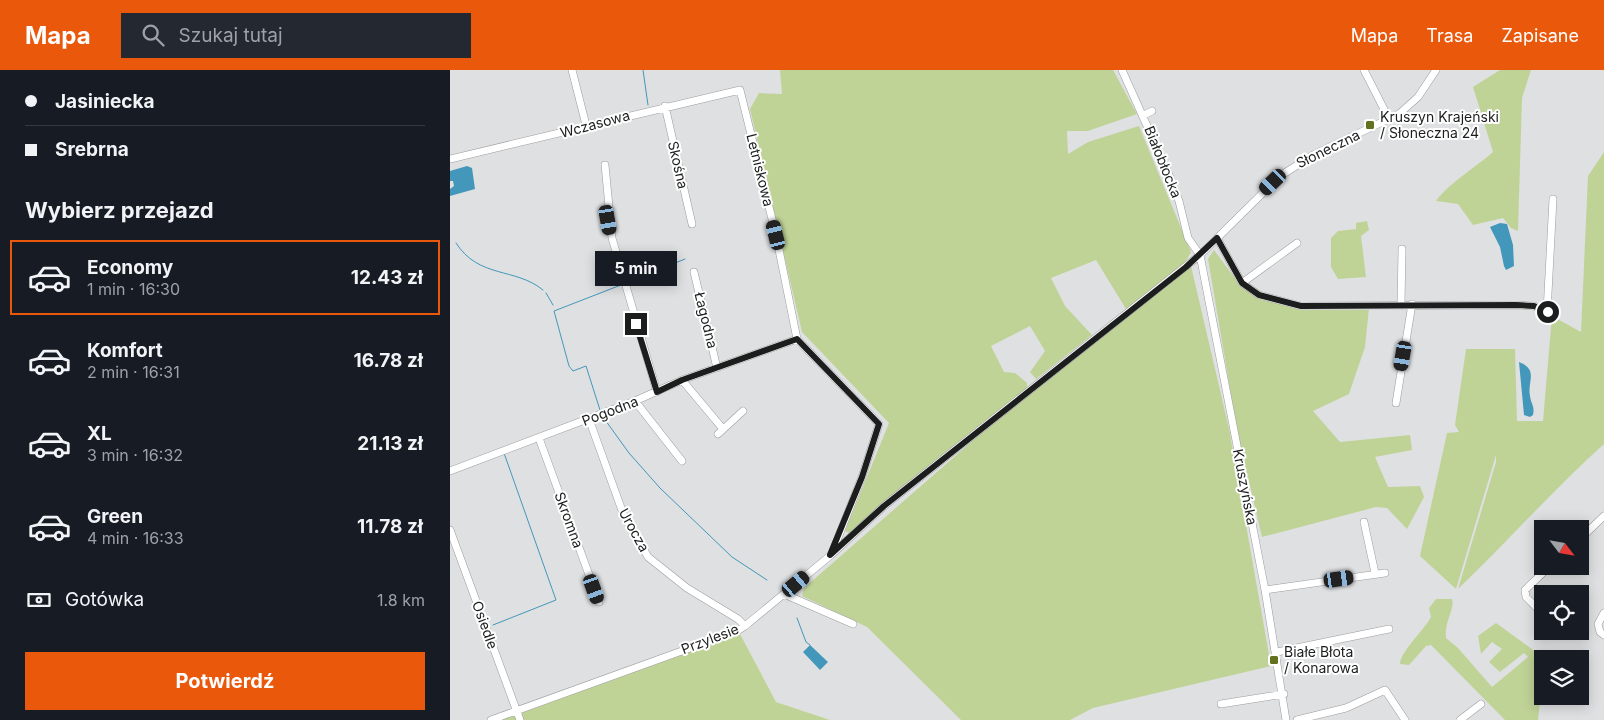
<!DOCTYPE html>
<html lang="pl">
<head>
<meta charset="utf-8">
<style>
  body { margin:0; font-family:Inter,sans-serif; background:#242831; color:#f1f3f6; height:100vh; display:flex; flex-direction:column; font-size:19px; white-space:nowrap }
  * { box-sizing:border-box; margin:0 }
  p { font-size:16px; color:#9ea1a6 }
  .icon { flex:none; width:28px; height:28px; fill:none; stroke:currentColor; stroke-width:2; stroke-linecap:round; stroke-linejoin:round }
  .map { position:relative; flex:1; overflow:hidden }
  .drawer { display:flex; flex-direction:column; background:#171b24; width:450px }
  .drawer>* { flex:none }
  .hud { display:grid; align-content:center; height:110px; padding:0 25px; background:#171b24 }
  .needle { width:32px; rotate:121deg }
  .tools { position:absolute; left:1084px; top:450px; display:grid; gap:10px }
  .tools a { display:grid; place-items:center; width:55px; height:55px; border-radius:0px; background:#171b24; box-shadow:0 2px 12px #0003; font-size:25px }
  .end { position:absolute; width:22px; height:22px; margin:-11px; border:6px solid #1c1d1d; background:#fff; box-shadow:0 0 0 2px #fff }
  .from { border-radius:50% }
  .bubble { position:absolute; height:35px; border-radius:0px; background:#171b24; box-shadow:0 2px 12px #0003; font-size:16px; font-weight:700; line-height:35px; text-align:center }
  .car { position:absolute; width:15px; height:30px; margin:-15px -8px; border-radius:6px; box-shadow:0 0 4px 1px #0007; background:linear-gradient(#222 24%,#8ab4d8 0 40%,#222 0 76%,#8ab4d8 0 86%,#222 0) }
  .hud b { display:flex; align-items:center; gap:18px; height:48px; font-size:19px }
  .hud b+b { border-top:1px solid #363941 }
  .hud i { width:12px; height:12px; background:#f1f3f6 }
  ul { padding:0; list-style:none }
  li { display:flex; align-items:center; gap:15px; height:75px; margin:0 10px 8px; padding:0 15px; border:2px solid transparent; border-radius:0px }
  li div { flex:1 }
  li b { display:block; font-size:19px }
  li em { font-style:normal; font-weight:700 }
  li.current { border-color:#ea580c }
  li>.icon { width:45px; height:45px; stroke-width:1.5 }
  h2 { padding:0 25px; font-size:22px; line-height:60px }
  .pay { display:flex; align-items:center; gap:12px; height:55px; padding:0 25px; font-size:19px }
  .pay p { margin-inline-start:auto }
  .primary-button { display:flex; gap:10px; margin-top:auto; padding:10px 25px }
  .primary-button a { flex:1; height:58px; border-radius:0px; background:#ea580c; color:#fff; font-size:20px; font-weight:700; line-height:58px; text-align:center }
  header { display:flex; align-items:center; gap:30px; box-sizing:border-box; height:70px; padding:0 25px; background:#ea580c; color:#fff }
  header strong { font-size:24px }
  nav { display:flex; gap:28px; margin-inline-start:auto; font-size:18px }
  .search { width:350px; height:45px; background:#242831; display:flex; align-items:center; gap:12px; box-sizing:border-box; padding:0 18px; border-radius:0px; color:#9ea1a6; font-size:19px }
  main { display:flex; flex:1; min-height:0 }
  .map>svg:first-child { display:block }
</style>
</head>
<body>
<header>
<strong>Mapa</strong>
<div class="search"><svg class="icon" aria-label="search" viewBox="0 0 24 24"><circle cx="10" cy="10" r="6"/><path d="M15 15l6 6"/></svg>Szukaj tutaj</div>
<nav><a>Mapa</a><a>Trasa</a><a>Zapisane</a></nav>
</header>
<main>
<section class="drawer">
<div class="hud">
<b><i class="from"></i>Jasiniecka</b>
<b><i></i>Srebrna</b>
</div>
<h2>Wybierz przejazd</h2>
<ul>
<li class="current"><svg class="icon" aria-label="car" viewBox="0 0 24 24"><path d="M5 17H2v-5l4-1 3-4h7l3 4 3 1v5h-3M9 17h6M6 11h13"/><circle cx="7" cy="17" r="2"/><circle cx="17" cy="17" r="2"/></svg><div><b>Economy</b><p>1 min · 16:30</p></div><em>12.43 zł</em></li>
<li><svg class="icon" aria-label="car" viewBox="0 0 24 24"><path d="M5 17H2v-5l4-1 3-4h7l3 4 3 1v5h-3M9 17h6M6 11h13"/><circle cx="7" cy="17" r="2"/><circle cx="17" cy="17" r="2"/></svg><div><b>Komfort</b><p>2 min · 16:31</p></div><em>16.78 zł</em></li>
<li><svg class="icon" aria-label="car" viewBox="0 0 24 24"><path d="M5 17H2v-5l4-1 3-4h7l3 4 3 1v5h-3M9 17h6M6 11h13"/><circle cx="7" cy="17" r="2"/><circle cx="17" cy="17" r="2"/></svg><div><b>XL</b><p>3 min · 16:32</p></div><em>21.13 zł</em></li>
<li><svg class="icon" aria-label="car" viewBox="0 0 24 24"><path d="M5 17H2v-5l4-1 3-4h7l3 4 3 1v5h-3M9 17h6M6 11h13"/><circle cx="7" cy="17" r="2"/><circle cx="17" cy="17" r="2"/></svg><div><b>Green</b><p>4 min · 16:33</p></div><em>11.78 zł</em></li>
</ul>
<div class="pay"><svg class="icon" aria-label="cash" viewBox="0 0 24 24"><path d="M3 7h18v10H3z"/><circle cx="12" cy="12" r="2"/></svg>Gotówka<p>1.8 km</p></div>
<div class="primary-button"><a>Potwierdź</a></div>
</section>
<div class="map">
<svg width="1154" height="650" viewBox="0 0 1154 650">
  <rect width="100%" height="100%" fill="#dfe0e2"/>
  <path fill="#c0d397" d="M 330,0 L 663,0 L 687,44 L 638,61 L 617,61 L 618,84 L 638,72 L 689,56 L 741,182 L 735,193 L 676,239 L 646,190 L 601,208 L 615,236 L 642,265 L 586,309 L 580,302 L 595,281 L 580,256 L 541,276 L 554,302 L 565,303 L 577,313 L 577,319 L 741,196 L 780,363 L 787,360 L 758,189 L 764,180 L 787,211 L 801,224 L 851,238 L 919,238 L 915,277 L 899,324 L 863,341 L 890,372 L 960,365 L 962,380 L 925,387 L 938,417 L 970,416 L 974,427 L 957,459 L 937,438 L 926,437 L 812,467 L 787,360 L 780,364 L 821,596 L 643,638 L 620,650 L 511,650 L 417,557 L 352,526 L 354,518 L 558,340 L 556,337 L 399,463 L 395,461 L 439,353 L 352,262 L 300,39 L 309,23 L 332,24 Z
    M 1050,0 L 1081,0 L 1072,28 L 1068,161 L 1061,158 L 1053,148 L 1023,155 L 1008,134 L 986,131 C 998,114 1026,97 1043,82 L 1023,17 Z
    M 1154,82 L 1154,374 C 1103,420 1058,471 1008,519 L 1046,392 L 1046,385 L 1006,519 L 970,486 L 997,363 L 1009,362 L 1005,355 L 1016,279 L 1065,279 L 1067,351 L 1093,351 L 1102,246 L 1131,262 L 1138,106 Z
    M 917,151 L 919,160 L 911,166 L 916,207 L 888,209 L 881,197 L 881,168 L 888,161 L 906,159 L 906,153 Z
    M 986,529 L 1002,529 C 1005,539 994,552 996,568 L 1008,578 L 1042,617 L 1078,587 L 1074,583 L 1050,602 L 1039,592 L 1052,579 L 1042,572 L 1031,584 L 1028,566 L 1046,553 L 1086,582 L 1101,589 L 1092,589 L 1092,626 L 1095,626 L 1090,631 L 1088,650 L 1055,650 L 981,575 L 976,576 L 959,595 L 950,594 C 950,582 975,559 981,547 L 979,538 Z
    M 290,564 L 326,632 L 380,650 L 50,650 Z"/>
  <path fill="#4397ba" d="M 17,96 L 22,98 L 25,119 L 0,126 L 0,119 L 4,116 L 3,111 L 0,111 L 0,101 Z
    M 1050,153 L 1057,154 L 1063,175 L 1064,196 L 1056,200 L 1054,196 L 1050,177 L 1040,157 Z
    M 1069,292 C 1089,300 1077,311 1080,326 C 1081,334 1085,336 1083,345 L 1080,347 L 1074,345 Z
    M 360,575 L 378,592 L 370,600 L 353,582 Z"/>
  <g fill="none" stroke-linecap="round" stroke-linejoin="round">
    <path stroke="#4397ba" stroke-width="1" d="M 193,0 L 198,35
      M 6,173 C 29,209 65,197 93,220
      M 178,212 L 235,189
      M 96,223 L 103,235
      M 150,340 L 136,296 L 123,301 L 119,296 L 104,241 L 171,215
      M 153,347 L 179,383 L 210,418 L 282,487 L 317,510
      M 347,548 L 356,572 L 360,575
      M 43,555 L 106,530 L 54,383"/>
    <defs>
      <path id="minor" d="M 122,0 L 136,55
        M 672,0 L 719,105 L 729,131 L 738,168 L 750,185 L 815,520 L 836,650
        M 914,0 L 939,49
        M 215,36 L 242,154
        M 694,45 L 702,41
        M 0,89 L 290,20 L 326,165 L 347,269
        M 155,95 L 162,168 L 207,322
        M 767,168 L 792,213 L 809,225 L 851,236 L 1066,235 L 1084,236 L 1097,242 L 1103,129
        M 244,202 L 267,298
        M 792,213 L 847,173
        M 951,235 L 952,179
        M 347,269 L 429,354 L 412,407 L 382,483
        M 232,310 L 273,359
        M 185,331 L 232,391
        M 946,333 L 962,234
        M 139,349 L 174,446 L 198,487 L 237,518 L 288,549 L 295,556
        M 268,364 L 293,341
        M 89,368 L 149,532
        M 0,401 L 185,331 L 232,310 L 347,269
        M 914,452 L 925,503
        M 0,460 L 70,650
        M 1130,469 L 1154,446
        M 815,520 L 935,503
        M 334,524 L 403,554
        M 1090,541 L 1076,527 L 1075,520 L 1100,496
        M 1154,543 L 1148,554 L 1150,562 L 1154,565
        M 827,582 L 939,559
        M 771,634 L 834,624
        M 41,650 L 287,561 L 295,556 L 381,485 L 434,436 L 750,185 L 830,106 L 865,84 L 949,44 L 968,27 L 986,0
        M 847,650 L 896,638 L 935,620 L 955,650
        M 1010,650 L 1031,634"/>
    </defs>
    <use href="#minor" stroke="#9b9c9e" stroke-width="8"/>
    <use href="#minor" stroke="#fff" stroke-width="7"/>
  </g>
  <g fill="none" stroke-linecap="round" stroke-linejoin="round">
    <path stroke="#1c1d1d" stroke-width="6" d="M 186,254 L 207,322 L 232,310 L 347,269 L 429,354 L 412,407 L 380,485 L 434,436 L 736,197 L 767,168 L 792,213 L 809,225 L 851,236 L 1066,235 L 1084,236 L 1098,242"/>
  </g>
  <g fill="#62711d" stroke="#fff" stroke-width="2">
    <rect x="915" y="50" width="10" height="10" rx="2.5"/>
    <rect x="819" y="585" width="10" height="10" rx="2.5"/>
  </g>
  <g text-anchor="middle" stroke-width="4" stroke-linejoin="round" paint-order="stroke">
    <g font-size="14" fill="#1c1d1d" stroke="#fff" text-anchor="start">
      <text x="930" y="52">Kruszyn Krajeński<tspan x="930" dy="16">/ Słoneczna 24</tspan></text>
      <text x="834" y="587">Białe Błota<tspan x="834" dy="16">/ Konarowa</tspan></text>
    </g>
    <g font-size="14" fill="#1c1d1d" stroke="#fff">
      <text transform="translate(145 54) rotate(-15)" y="5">Wczasowa</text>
      <text transform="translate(878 79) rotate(-26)" y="5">Słoneczna</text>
      <text transform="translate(713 92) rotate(68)" y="5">Białobłocka</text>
      <text transform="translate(228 95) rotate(77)" y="5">Skośna</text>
      <text transform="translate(310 100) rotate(76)" y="5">Letniskowa</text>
      <text transform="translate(256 250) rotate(76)" y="5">Łagodna</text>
      <text transform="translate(160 341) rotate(-21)" y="5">Pogodna</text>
      <text transform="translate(795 417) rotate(79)" y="5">Kruszyńska</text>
      <text transform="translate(119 450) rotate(70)" y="5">Skromna</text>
      <text transform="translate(184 460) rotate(61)" y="5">Urocza</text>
      <text transform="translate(35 555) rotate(70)" y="5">Osiedle</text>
      <text transform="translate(260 569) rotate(-21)" y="5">Przylesie</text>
    </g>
  </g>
</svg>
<div class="tools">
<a><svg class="needle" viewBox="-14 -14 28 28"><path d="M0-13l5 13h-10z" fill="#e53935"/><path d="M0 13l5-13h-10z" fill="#9ea1a6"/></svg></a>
<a><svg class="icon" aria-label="locate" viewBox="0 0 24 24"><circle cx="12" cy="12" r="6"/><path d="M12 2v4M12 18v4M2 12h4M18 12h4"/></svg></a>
<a><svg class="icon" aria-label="layers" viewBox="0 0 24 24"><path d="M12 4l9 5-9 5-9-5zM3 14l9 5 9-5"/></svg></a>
</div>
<i class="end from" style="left:1098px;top:242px"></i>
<i class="end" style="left:186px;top:254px"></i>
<div class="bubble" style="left:145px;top:181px;width:82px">5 min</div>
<i class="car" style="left:823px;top:112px;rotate:226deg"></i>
<i class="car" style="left:158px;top:150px;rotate:170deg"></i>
<i class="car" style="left:326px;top:165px;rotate:346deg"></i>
<i class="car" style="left:953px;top:286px;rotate:190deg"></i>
<i class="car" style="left:889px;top:509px;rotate:82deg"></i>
<i class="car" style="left:346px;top:514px;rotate:50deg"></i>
<i class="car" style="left:144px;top:519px;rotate:160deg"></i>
</div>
</main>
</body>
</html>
